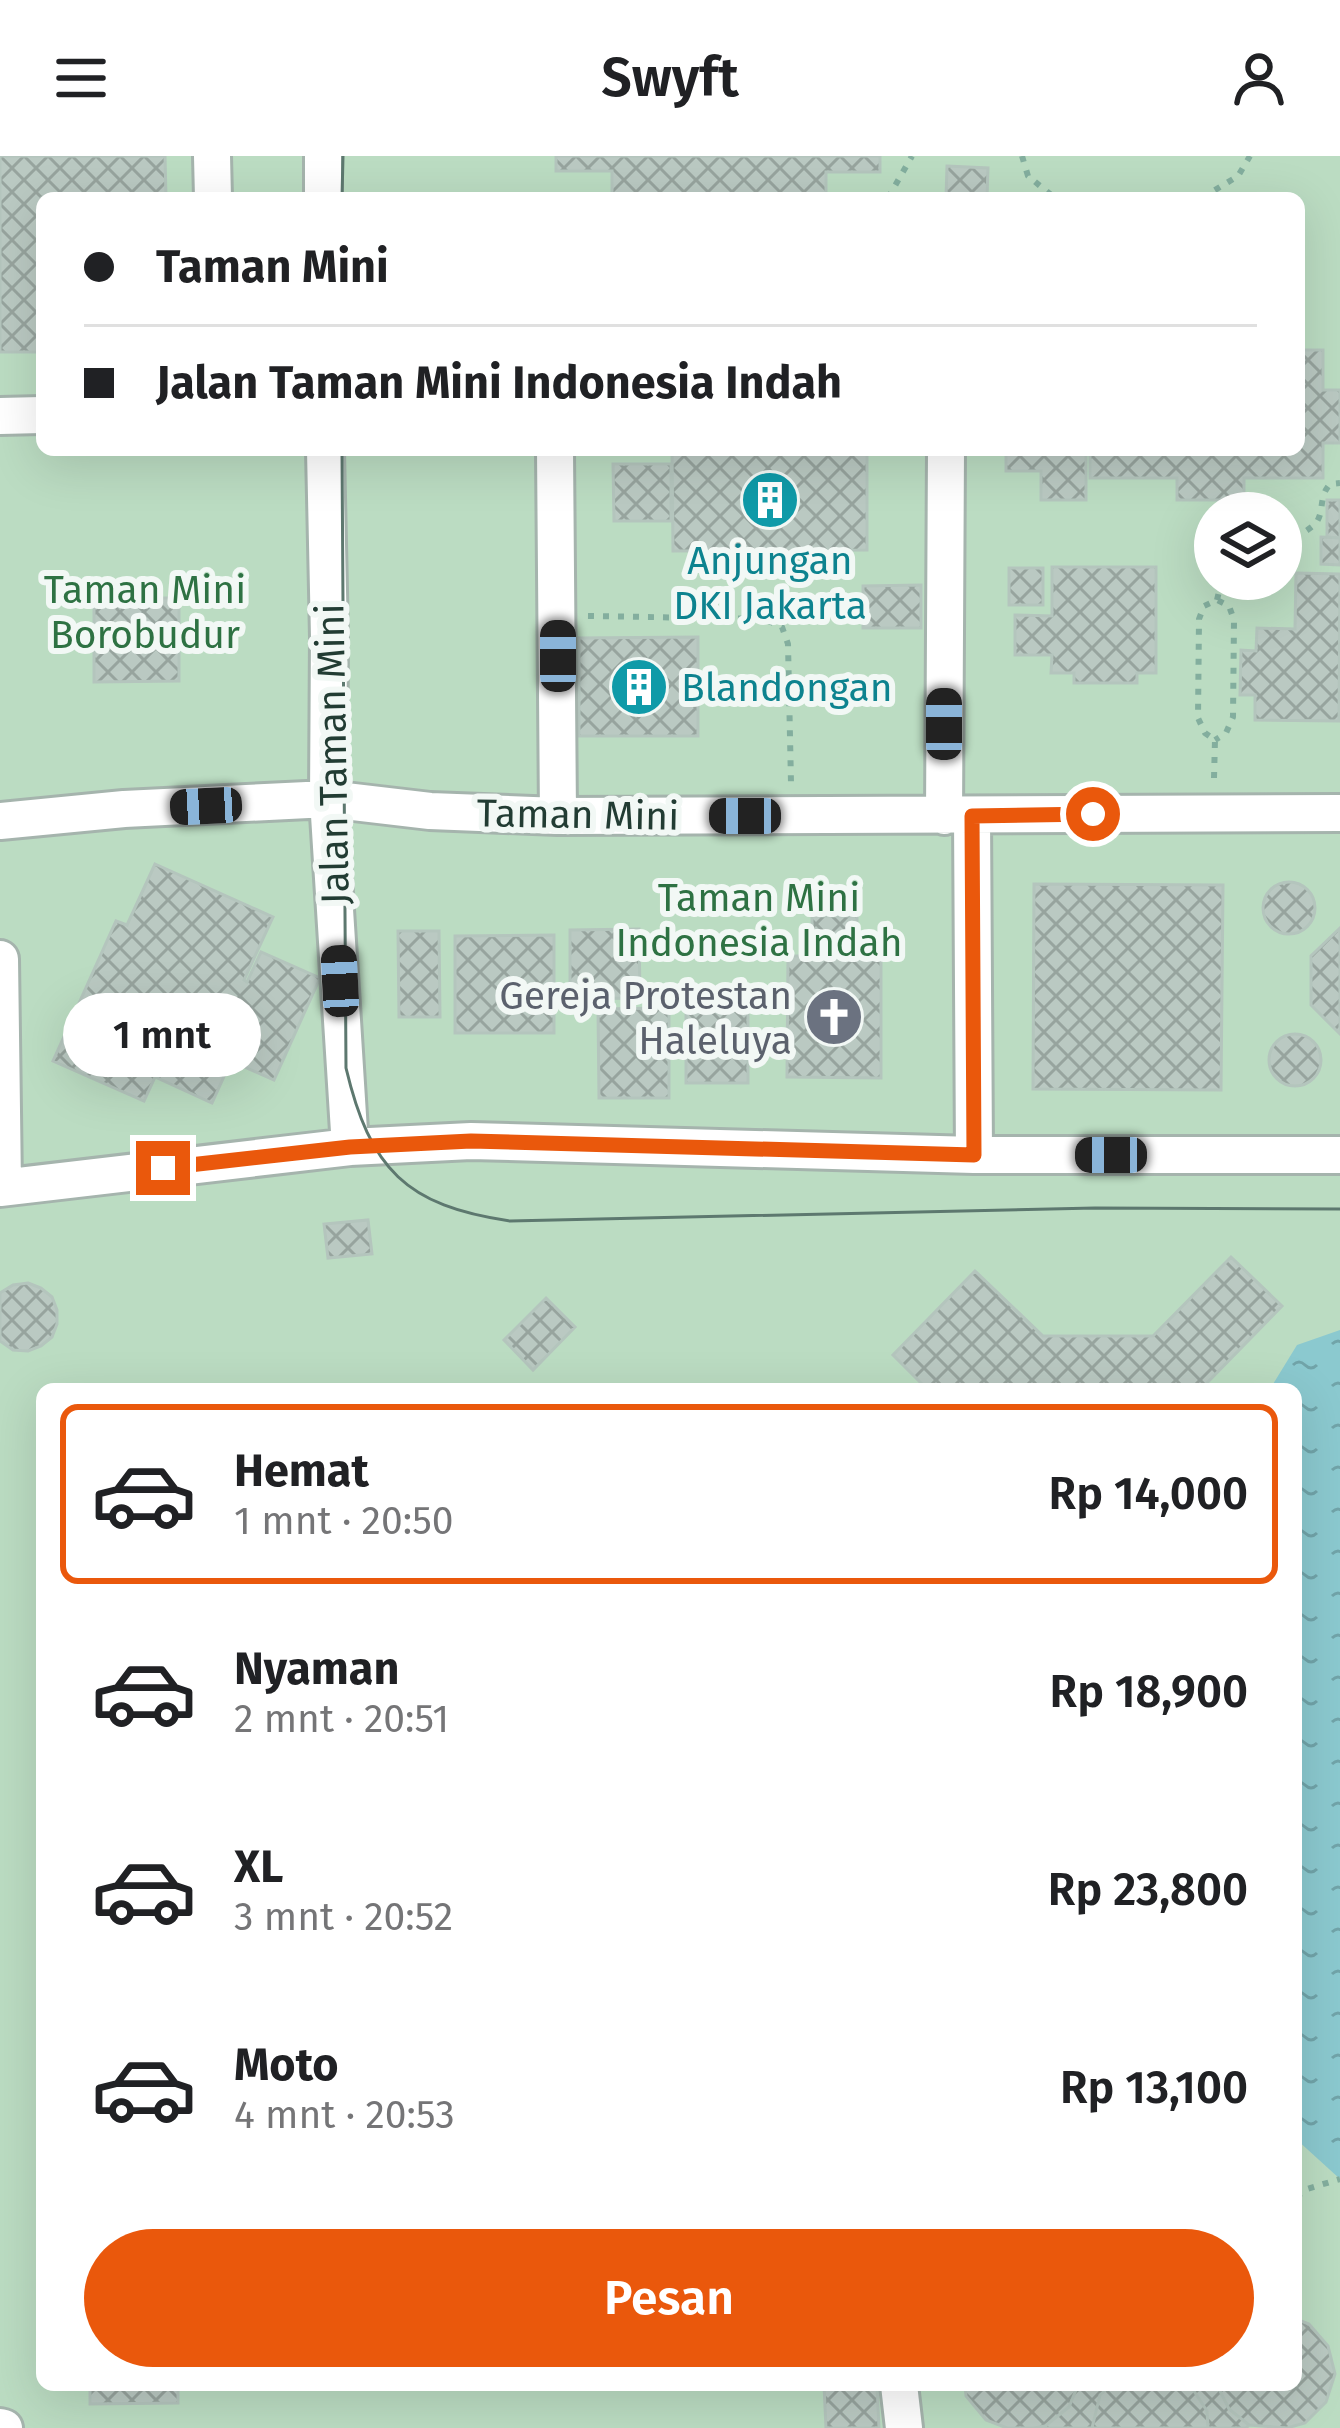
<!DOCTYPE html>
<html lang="id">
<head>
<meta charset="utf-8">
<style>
  body { margin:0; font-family:"Fira Sans",sans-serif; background:#f6f6f6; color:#202124; height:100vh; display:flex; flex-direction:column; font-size:45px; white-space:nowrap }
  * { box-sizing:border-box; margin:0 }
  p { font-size:39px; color:#757577 }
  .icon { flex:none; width:66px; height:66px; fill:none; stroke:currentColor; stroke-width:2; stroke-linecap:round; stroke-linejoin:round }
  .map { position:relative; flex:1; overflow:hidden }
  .details { position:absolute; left:36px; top:1227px; width:1266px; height:1008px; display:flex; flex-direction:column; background:#fff; border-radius:18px; box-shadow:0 12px 48px #0002 }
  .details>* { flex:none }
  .guide { position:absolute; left:36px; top:36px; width:1269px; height:264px; border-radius:18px; box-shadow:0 12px 48px #0002; display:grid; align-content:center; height:264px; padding:0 48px; background:#fff }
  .tools { position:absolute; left:1194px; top:336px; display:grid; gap:24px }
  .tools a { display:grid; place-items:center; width:108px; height:108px; border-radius:50%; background:#fff; box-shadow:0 12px 48px #0002; font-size:60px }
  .end { position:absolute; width:54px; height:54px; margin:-27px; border:15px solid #ea580c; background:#fff; box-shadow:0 0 0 6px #fff }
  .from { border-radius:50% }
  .bubble { position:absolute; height:84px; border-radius:42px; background:#fff; box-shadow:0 12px 48px #0002; font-size:39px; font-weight:600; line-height:84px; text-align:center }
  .car { position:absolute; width:36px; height:72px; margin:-36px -18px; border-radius:15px; box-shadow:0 0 9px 3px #0007; background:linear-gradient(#222 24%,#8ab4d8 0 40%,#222 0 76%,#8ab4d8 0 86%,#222 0) }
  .guide b { display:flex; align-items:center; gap:42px; height:114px; font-size:45px }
  .guide b+b { border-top:3px solid #e0e0e0 }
  .guide i { width:30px; height:30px; background:#202124 }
  ul { padding:21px 0 0; list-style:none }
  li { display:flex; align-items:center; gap:36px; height:180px; margin:0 24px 18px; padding:0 24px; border:6px solid transparent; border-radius:18px }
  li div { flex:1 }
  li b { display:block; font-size:45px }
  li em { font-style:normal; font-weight:600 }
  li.current { border-color:#ea580c }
  li>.icon { width:108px; height:108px; stroke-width:1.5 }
  .cta { display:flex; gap:24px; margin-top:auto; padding:24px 48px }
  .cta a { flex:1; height:138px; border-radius:72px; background:#ea580c; color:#fff; font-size:48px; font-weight:600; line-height:138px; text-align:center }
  header { display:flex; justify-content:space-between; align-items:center; height:156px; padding:0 48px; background:#fff; font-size:54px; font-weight:600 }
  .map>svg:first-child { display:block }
</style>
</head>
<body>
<header><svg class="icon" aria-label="menu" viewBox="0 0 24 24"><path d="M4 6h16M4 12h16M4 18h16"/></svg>Swyft<svg class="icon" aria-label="person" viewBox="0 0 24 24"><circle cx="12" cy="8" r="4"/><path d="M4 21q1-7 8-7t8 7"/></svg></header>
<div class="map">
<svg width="1340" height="2272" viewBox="0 0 1340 2272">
  <defs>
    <pattern id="water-ripples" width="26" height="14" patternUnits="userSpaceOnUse" patternTransform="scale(3)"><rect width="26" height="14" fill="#8bc9cf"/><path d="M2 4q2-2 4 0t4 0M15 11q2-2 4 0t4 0" fill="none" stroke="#71a4a9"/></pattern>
    <pattern id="building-cross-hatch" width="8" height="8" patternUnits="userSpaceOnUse" patternTransform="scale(3)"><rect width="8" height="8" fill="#bac9c2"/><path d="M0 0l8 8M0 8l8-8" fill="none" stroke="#97a49e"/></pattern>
  </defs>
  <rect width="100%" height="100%" fill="#e2ece7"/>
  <path fill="#bbdcc2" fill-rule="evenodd" d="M 0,0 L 1340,0 L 1340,2272 L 0,2272 ZM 42,42 L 1299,42 L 1299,294 L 42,294 ZM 1215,357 L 1281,357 L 1281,423 L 1215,423 ZM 42,1233 L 1296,1233 L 1296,2229 L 42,2229 Z"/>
  <path fill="url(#water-ripples)" d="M 1340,1174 L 1340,2023 L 1296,1983 L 1296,1233 L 1270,1233 L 1297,1189 Z"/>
  <path fill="url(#building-cross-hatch)" stroke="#b4c5bd" stroke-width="3" d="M 0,0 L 165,0 L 166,42 L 42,42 L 42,196 L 0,196 Z
    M 556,0 L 880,0 L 880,16 L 826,16 L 826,42 L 612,42 L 612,15 L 556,15 Z
    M 947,10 L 988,12 L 987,42 L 946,42 Z
    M 1299,194 L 1323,194 L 1323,234 L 1340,234 L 1340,287 L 1323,287 L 1323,322 L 1244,322 L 1244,344 L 1177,344 L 1177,322 L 1090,322 L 1090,294 L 1299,294 Z
    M 672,294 L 867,294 L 867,394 L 673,395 Z
    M 1006,294 L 1086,294 L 1086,344 L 1041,344 L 1041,315 L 1006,315 Z
    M 613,308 L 671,308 L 671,365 L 614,365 Z
    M 1327,344 L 1340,344 L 1340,382 L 1327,381 Z
    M 1321,381 L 1340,382 L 1340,409 L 1321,408 Z
    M 1052,411 L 1156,411 L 1156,517 L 1137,517 L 1137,527 L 1074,527 L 1074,517 L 1051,517 L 1052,499 L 1015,499 L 1015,459 L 1052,460 Z
    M 1009,412 L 1043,412 L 1043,449 L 1009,449 Z
    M 1296,417 L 1340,418 L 1339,565 L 1255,564 L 1255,539 L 1240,539 L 1241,494 L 1256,495 L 1257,472 L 1295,473 Z
    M 921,429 L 921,472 L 863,472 L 863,430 Z
    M 94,442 L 179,442 L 179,525 L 94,526 Z
    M 698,481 L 698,580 L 579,580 L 579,482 Z
    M 155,708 L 273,761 L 244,824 L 247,826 L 261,796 L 320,822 L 274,924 L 231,905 L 212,947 L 155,921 L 144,945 L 53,905 L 116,765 L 127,769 Z
    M1263 752a26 26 0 1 1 52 0a26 26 0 1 1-52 0Z
    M 1034,728 L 1223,729 L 1221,934 L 1033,933 Z
    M 812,760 L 857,760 L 857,800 L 881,800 L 881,922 L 787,921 L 788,800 L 812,800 Z
    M 1340,772 L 1340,878 L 1311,849 L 1311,800 Z
    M 639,773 L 640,842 L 570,843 L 570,774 Z
    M 398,775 L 439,775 L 440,861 L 399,861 Z
    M 554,779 L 554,877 L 455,877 L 455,780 Z
    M 686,851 L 748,851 L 748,927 L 686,927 Z
    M 669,852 L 669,942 L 599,942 L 598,853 Z
    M1269 904a26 26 0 1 1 52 0a26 26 0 1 1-52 0Z
    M 368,1064 L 372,1098 L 328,1102 L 324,1068 Z
    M 1231,1101 L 1282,1150 L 1201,1233 L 927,1233 L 893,1199 L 975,1115 L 1043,1180 L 1153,1180 Z
    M 28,1127 L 41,1132 L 52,1141 L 57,1154 L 57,1168 L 52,1181 L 41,1190 L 28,1195 L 13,1194 L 0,1185 L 0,1137 L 13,1129 Z
    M 546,1142 L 575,1171 L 533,1214 L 504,1184 Z
    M 1296,2163 L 1309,2168 L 1328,2190 L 1335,2218 L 1326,2246 L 1305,2267 L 1287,2272 L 1249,2269 L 1246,2272 L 1007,2272 L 986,2264 L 966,2240 L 965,2229 L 1296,2229 Z
    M 1296,2163 L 1309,2168 L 1328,2190 L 1335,2218 L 1326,2246 L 1305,2267 L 1287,2272 L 1249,2269 L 1229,2253 L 1217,2229 L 1296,2229 Z
    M 90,2229 L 178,2229 L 178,2247 L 90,2248 Z
    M 824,2229 L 877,2229 L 879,2272 L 826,2272 Z
    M 965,2229 L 1078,2229 L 1069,2251 L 1045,2270 L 1034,2272 L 1007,2272 L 986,2264 L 966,2240 Z
    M 1111,2229 L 1190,2229 L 1207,2255 L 1208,2272 L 1092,2272 L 1100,2239 Z"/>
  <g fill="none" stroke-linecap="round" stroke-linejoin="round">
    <defs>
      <path id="minor" d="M 212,0 L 213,42
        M 323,0 L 323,42
        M 0,260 L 42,259
        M 325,294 L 329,481 L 328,643 L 350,991 L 471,985 L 974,999 L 1340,999
        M 555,294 L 558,660
        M 944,660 L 946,294
        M 972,660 L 974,999
        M 0,665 L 124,653 L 328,643 L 430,655 L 558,660 L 1340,657
        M 0,803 L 3,1030
        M 0,1032 L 350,991
        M 899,2229 L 904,2272
        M 0,2271 L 4,2272"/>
    </defs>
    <use href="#minor" stroke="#a5b4ad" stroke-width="42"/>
    <path stroke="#83ae9e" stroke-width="6" stroke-dasharray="6 9" stroke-linecap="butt" d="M 1022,0 L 1028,20 L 1055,42
      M 888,42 L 912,0
      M 1202,42 L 1238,20 L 1250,0
      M 1281,390 C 1290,384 1310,374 1316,367 C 1325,354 1318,342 1330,328 L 1340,327
      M 1217,444 L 1221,427 L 1228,423
      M 588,460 L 764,463 L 782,471 L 788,488 L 791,627
      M 1214,622 L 1215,584 L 1205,577 L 1198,562 L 1199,463 L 1204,450 L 1217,444 L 1229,450 L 1234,464 L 1233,561 L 1226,577 L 1215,584
      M 1296,2041 L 1307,2033 L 1340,2023"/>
    <use href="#minor" stroke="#fff" stroke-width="36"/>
    <path stroke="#5d786f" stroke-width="3" d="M 342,42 L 343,0
      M 342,294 L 346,912 C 370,1013 406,1050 510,1065 L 1095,1052 L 1340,1053"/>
  </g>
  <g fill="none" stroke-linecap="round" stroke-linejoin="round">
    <path stroke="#ea580c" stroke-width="15" d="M 163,1012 L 350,991 L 471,985 L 974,999 L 972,660 L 1093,658"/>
  </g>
  <defs>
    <symbol id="building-disc" viewBox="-11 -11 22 22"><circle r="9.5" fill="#0f9aa8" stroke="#f2f8f5"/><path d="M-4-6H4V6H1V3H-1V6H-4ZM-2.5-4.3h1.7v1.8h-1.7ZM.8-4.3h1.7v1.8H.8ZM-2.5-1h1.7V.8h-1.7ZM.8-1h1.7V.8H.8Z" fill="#fff"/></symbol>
    <symbol id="church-disc" viewBox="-11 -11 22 22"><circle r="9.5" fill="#6b7280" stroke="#f2f8f5"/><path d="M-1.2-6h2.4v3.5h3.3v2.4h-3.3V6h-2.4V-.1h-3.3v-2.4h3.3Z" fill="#fff"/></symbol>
  </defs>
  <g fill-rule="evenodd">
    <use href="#building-disc" x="737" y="311" width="66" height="66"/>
    <use href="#building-disc" x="606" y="498" width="66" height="66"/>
    <use href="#church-disc" x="801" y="828" width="66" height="66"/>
  </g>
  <g text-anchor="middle" stroke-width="12" stroke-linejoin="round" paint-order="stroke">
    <g font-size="39" fill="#0d838f" stroke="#f2f8f5">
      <text x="770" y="418">Anjungan<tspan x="770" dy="45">DKI Jakarta</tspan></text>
      <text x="681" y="545" text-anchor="start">Blandongan</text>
    </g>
    <g font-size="39" fill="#2e7243" stroke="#f2f8f5">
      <text x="145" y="447">Taman Mini<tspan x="145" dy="45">Borobudur</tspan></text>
      <text x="759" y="755">Taman Mini<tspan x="759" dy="45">Indonesia Indah</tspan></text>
    </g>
    <g font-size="39" fill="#223c33" stroke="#f2f8f5">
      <text transform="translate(332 598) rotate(-91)" y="14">Jalan Taman Mini</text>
      <text transform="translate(578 658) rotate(1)" y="14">Taman Mini</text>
    </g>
    <g font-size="39" fill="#5b616d" stroke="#f2f8f5" text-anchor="end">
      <text x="792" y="853">Gereja Protestan<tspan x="792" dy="45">Haleluya</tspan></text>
    </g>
  </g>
</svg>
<div class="tools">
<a><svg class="icon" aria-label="layers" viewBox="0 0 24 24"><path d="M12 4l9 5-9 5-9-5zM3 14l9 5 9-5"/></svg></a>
</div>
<i class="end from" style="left:1093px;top:658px"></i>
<i class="end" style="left:163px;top:1012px"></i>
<div class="bubble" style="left:63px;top:837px;width:198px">1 mnt</div>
<i class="car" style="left:558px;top:500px;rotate:0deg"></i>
<i class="car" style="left:944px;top:568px;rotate:0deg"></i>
<i class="car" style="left:206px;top:650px;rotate:267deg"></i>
<i class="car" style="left:745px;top:660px;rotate:270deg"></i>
<i class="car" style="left:340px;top:825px;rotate:357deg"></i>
<i class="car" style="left:1111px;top:999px;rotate:270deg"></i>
<div class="guide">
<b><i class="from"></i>Taman Mini</b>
<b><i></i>Jalan Taman Mini Indonesia Indah</b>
</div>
<section class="details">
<ul>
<li class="current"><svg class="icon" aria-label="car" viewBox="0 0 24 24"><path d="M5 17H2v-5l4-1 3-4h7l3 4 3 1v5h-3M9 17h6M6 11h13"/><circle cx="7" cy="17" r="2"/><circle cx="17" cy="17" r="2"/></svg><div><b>Hemat</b><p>1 mnt · 20:50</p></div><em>Rp 14,000</em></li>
<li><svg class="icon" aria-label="car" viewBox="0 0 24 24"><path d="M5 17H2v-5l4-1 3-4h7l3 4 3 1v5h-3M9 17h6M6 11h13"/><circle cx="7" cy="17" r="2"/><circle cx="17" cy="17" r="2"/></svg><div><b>Nyaman</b><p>2 mnt · 20:51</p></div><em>Rp 18,900</em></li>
<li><svg class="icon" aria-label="car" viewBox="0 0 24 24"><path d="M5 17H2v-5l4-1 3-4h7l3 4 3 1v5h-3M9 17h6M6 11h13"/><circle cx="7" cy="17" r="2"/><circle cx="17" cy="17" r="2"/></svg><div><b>XL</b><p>3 mnt · 20:52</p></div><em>Rp 23,800</em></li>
<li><svg class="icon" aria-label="car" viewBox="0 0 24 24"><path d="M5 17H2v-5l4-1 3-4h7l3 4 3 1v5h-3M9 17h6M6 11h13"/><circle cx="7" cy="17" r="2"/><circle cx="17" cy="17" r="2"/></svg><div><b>Moto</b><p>4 mnt · 20:53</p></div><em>Rp 13,100</em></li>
</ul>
<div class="cta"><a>Pesan</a></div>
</section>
</div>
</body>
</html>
